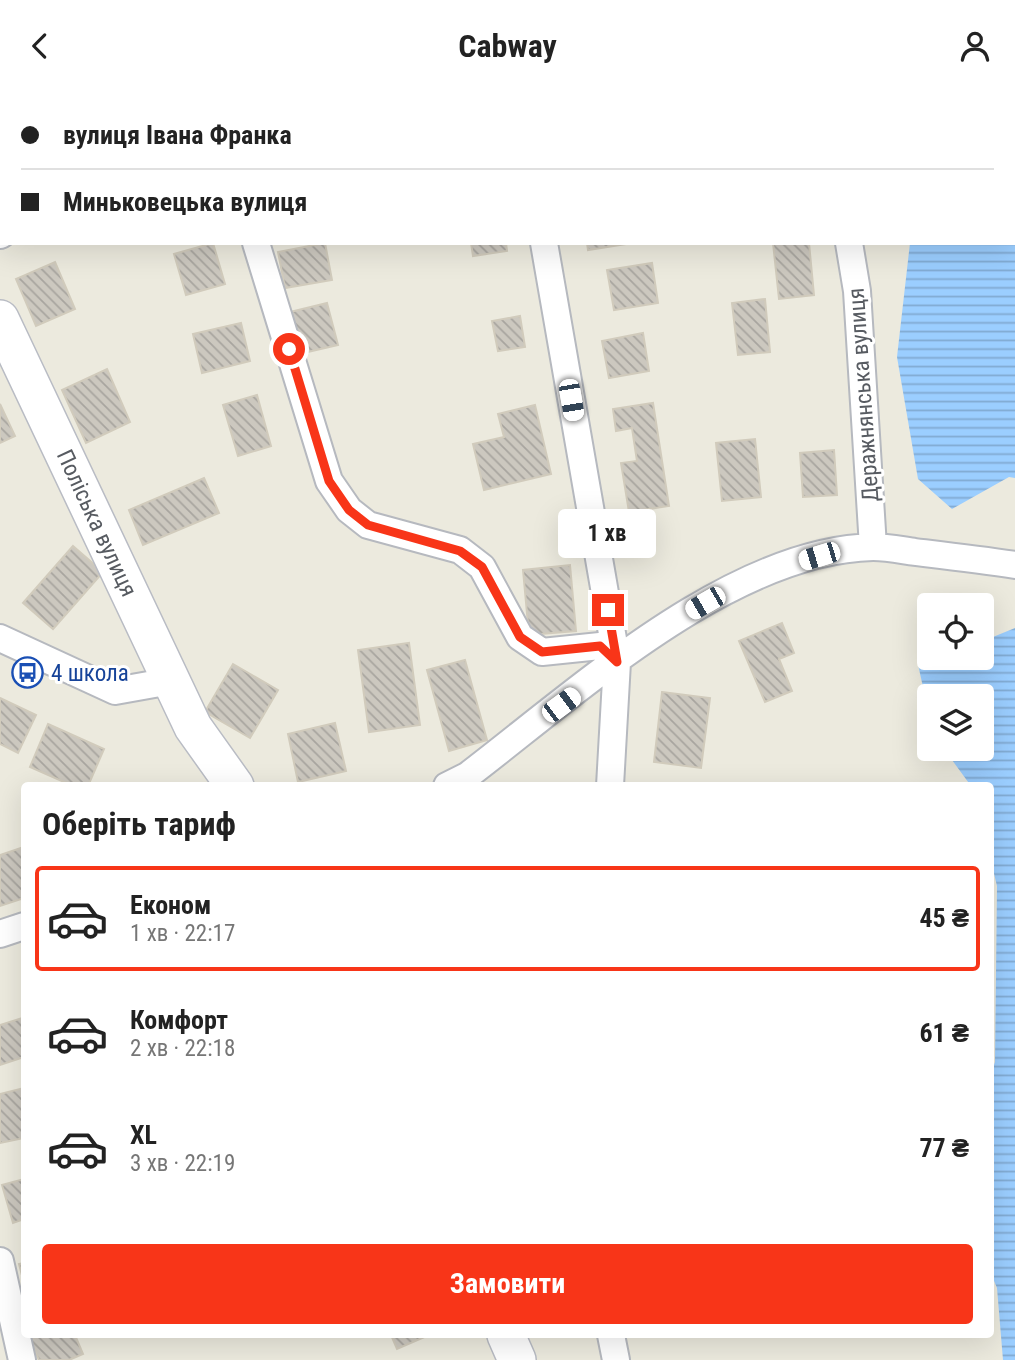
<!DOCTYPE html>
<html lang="uk">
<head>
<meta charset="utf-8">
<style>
  body { margin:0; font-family:"Roboto Condensed",sans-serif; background:#f6f6f6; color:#222; height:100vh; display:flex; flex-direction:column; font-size:26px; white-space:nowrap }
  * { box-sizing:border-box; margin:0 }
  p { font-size:23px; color:#767676 }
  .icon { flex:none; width:38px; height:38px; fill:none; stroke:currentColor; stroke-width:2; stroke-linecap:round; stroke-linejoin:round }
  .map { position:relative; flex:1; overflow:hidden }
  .drawer { position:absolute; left:21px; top:691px; width:973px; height:556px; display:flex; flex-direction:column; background:#fff; border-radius:7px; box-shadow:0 7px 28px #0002 }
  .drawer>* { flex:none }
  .hud { position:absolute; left:0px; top:0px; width:1015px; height:154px; box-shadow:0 7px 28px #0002; display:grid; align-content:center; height:154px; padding:0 21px; background:#fff }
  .controls { position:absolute; left:917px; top:502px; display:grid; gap:14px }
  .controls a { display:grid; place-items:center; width:77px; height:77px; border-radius:7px; background:#fff; box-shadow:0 7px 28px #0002; font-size:35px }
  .end { position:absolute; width:32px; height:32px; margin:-16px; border:9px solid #f83518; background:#fff; box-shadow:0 0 0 4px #fff }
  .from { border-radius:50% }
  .bubble { position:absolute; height:49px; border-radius:7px; background:#fff; box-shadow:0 7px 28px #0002; font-size:23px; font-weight:700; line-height:49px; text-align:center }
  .car { position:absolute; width:21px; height:42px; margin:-21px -10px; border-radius:9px; box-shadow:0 0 5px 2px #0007; background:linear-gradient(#fff 24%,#345 0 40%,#fff 0 76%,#345 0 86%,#fff 0) }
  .hud b { display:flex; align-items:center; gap:24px; height:66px; font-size:26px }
  .hud b+b { border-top:2px solid #e0e0e0 }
  .hud i { width:18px; height:18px; background:#222 }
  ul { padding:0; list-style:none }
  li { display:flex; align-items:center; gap:21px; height:105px; margin:0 14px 10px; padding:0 7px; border:4px solid transparent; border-radius:7px }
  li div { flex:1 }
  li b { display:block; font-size:26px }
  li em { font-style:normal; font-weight:700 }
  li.current { border-color:#f83518 }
  li>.icon { width:63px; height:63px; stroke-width:1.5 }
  h2 { padding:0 21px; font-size:32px; line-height:84px }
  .primary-button { display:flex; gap:14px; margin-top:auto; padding:14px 21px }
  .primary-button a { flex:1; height:80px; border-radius:7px; background:#f83518; color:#fff; font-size:28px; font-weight:700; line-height:80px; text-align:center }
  header { display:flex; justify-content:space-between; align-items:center; height:91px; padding:0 21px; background:#fff; font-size:32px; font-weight:700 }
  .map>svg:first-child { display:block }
</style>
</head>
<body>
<header><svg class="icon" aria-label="back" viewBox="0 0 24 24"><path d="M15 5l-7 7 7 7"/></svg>Cabway<svg class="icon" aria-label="person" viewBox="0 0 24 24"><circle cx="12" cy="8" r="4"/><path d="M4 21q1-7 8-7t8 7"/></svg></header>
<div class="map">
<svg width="1015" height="1269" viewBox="0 0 1015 1269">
  <defs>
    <pattern id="water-rules" width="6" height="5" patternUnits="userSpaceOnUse" patternTransform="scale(1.75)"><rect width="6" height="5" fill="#9bceff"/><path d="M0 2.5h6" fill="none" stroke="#81aad2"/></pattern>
    <pattern id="building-back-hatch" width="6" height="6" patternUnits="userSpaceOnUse" patternTransform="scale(1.75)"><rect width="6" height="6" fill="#ccc8bf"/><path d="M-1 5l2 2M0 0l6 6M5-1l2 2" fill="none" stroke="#a8a59f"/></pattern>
  </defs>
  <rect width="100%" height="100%" fill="#eceade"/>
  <path fill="url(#water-rules)" d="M 941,0 L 1015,0 L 1015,387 L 1009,386 L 952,418 L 918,388 L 897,266 L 910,152 L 1013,152 L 1013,2 Z
    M 929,531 L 929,567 L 982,567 L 982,544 L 988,548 L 1015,537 L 1015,1269 L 1003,1269 L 997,1197 L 990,1180 L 990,986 L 995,971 L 997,795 L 991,770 L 990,695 L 971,695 L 944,658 L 982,658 L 982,606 L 929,606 L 929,623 L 917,569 Z"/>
  <path fill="url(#building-back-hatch)" stroke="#d1cbbc" stroke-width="2" d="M 0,74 L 2,78 L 0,108 Z
    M 213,152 L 225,193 L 186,204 L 174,163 Z
    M 325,152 L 332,189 L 285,197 L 278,161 Z
    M 471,152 L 506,152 L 507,160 L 473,165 Z
    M 587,152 L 627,152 L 627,153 L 588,159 Z
    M 773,152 L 809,152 L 814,204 L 779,208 Z
    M 55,171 L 75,218 L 36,235 L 16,188 Z
    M 652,172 L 658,212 L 614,219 L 607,179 Z
    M 765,208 L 770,261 L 738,264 L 732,212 Z
    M 327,212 L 338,254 L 299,263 L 290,221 Z
    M 520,225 L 525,256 L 498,260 L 492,230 Z
    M 241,232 L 250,270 L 202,282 L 193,243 Z
    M 643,242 L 649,280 L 609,287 L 602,250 Z
    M 107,278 L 130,331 L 86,352 L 62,299 Z
    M 257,304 L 271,355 L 238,365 L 223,314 Z
    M 653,312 L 669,415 L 629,421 L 621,372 L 637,370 L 632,337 L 616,340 L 613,318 Z
    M 0,313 L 15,345 L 0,352 Z
    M 535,314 L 551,383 L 484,399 L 473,353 L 504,346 L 498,323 Z
    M 755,348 L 761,406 L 722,410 L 716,352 Z
    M 834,359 L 837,404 L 803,406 L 800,362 Z
    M 204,387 L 219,422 L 143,454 L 129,419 Z
    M 73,455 L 103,481 L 53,538 L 23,512 Z
    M 570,474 L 576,540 L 529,544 L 523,479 Z
    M 782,532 L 794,562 L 779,568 L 792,600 L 765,611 L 739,550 Z
    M 409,552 L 420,634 L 369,641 L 358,559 Z
    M 465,569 L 487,649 L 449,660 L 427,579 Z
    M 233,573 L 278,599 L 250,647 L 205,621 Z
    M 662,601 L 710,607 L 701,677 L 654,671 Z
    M 0,607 L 36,624 L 18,662 L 0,653 Z
    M 335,632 L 346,680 L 298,691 L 288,643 Z
    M 48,633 L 104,658 L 88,695 L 73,695 L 30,676 Z
    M 24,756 L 24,807 L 0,815 L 0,764 Z
    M 22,927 L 24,966 L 0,974 L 0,934 Z
    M 24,997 L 24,1047 L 0,1052 L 0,1003 Z
    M 24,1088 L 24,1128 L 13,1132 L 2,1094 Z
    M 24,1172 L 24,1192 L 19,1173 Z
    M 32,1244 L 75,1244 L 83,1263 L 69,1269 L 39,1269 L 28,1246 Z
    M 391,1244 L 429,1244 L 397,1258 Z"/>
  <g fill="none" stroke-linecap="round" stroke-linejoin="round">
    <defs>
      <path id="minor" d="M 210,0 L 211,2
        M 517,0 L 517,2
        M 824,0 L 824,2
        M 0,144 L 2,143
        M 256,152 L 329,390 L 349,419 L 368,434 L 460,459 L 482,476 L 520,546 L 542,561 L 600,555 L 617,571
        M 544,152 L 617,571 L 610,695
        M 849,152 L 857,200 L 873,456
        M 0,547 L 115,600 L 171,590
        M 447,695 L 467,685 C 576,602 731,459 873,456 C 887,456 901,459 915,461 C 948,465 982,469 1015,474
        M 0,843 L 24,835
        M 0,1170 L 22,1269
        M 611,1244 L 616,1269"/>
      <path id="secondary" d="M 0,228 L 193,636 L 235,695
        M 506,1244 L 517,1269"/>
    </defs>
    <use href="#minor" stroke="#b6b9bf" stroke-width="30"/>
    <use href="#secondary" stroke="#b9bcc4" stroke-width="40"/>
    <use href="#minor" stroke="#fff" stroke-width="26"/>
    <use href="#secondary" stroke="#fff" stroke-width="37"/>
  </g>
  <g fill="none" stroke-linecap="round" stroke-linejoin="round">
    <path stroke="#f83518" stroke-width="9" d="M 289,258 L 329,390 L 349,419 L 368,434 L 460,460 L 482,476 L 520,546 L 542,561 L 600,555 L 617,571 L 608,519"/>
  </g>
  <defs>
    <symbol id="bus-ring" viewBox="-11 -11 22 22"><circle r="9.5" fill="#fff" stroke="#1a4fb4" stroke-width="1.5"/><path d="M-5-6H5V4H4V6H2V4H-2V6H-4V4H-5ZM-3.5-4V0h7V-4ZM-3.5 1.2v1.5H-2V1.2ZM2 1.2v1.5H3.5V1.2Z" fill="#1a4fb4"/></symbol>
  </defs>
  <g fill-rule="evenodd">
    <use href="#bus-ring" x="10" y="564" width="35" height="35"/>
  </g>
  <g text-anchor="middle" stroke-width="6" stroke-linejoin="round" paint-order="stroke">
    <g font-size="23" fill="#575b61" stroke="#fff">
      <text transform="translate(863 304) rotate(-94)" y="8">Деражнянська вулиця</text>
      <text transform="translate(97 432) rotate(65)" y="8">Поліська вулиця</text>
    </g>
    <g font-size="23" fill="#164399" stroke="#fff" text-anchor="start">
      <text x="51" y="590">4 школа</text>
    </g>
  </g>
</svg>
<div class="controls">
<a><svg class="icon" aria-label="locate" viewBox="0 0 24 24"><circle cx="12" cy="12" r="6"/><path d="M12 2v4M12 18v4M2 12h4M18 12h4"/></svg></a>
<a><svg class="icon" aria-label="layers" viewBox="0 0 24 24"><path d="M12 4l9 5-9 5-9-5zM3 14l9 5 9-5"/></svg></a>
</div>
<i class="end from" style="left:289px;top:258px"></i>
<i class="end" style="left:608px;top:519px"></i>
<div class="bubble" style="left:558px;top:418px;width:98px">1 хв</div>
<i class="car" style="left:571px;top:309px;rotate:170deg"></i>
<i class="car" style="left:819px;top:465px;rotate:253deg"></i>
<i class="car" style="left:705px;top:512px;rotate:240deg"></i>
<i class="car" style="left:561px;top:614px;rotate:53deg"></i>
<div class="hud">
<b><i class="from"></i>вулиця Івана Франка</b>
<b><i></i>Миньковецька вулиця</b>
</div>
<section class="drawer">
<h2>Оберіть тариф</h2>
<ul>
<li class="current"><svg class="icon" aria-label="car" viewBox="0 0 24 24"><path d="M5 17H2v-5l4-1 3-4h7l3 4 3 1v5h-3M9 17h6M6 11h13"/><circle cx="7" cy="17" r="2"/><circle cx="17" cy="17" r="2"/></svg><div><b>Економ</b><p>1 хв · 22:17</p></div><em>45 ₴</em></li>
<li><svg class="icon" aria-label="car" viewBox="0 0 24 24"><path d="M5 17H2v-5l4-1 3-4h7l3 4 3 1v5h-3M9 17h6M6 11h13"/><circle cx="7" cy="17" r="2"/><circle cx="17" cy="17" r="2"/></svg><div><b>Комфорт</b><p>2 хв · 22:18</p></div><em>61 ₴</em></li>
<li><svg class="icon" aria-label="car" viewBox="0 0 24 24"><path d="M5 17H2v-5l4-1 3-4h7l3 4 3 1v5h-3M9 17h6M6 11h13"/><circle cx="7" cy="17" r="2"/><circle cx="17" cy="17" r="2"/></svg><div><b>XL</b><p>3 хв · 22:19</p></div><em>77 ₴</em></li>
</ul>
<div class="primary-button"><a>Замовити</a></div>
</section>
</div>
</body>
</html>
